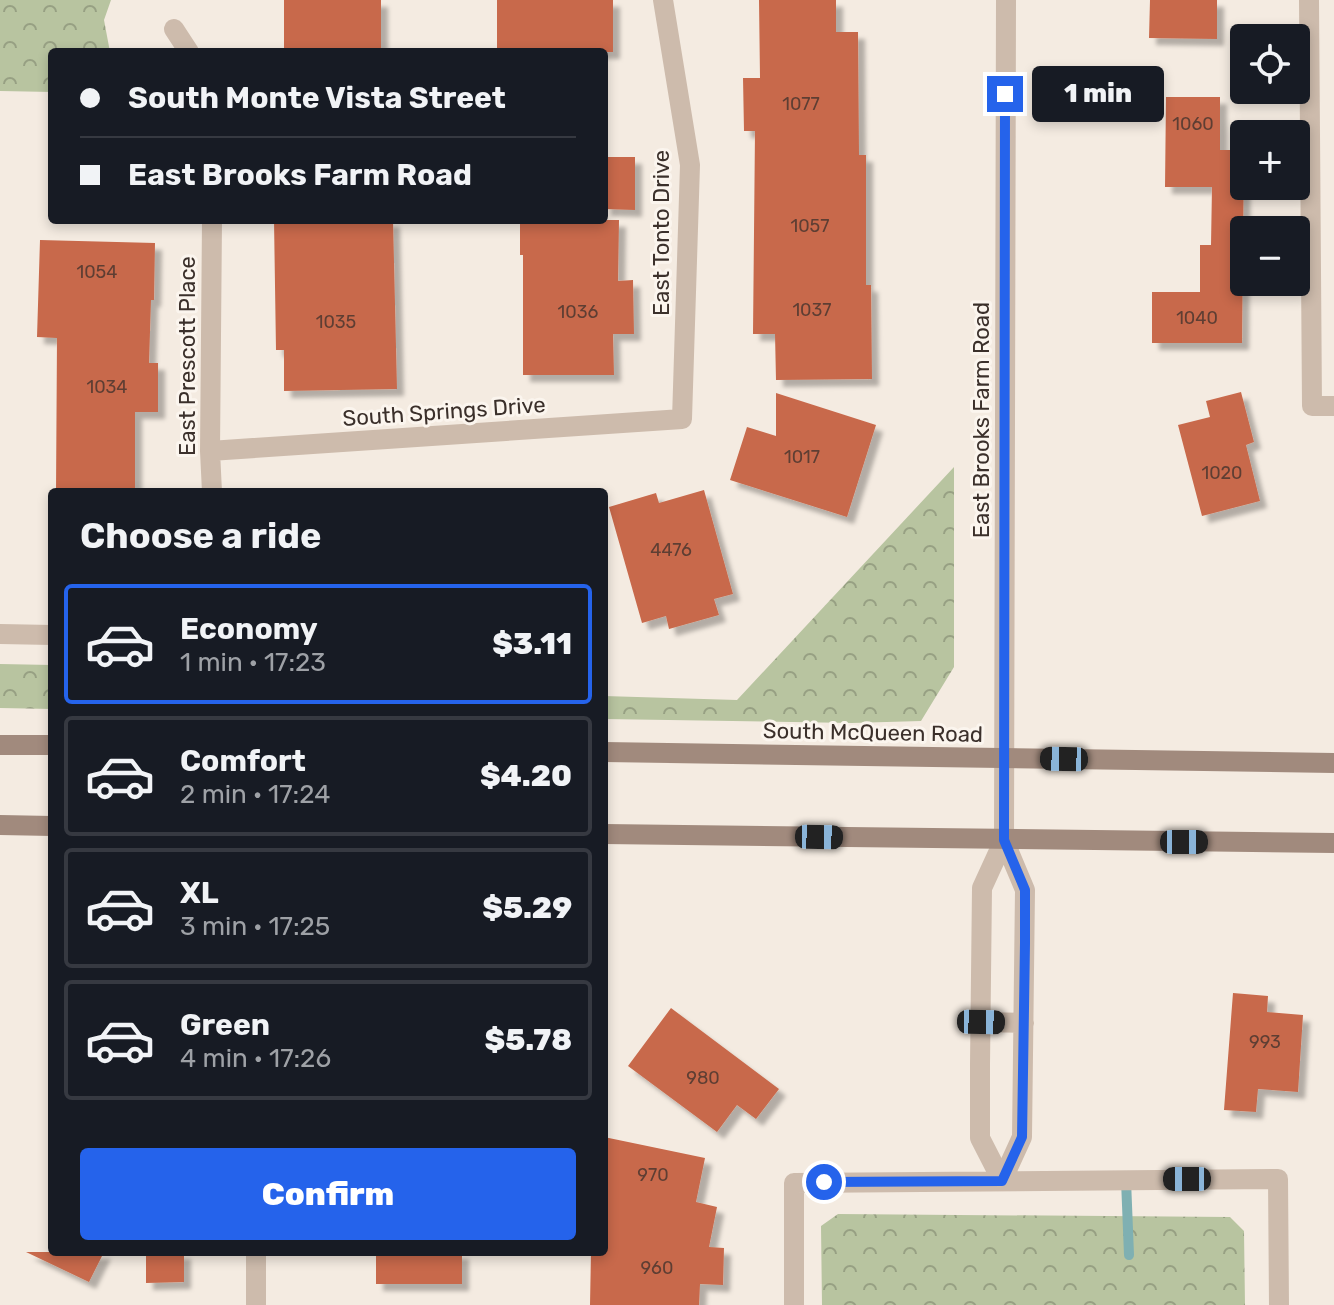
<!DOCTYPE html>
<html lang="en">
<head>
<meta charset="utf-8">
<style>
  body { margin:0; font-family:Rubik,sans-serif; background:#242831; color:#f1f3f6; height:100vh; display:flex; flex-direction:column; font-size:30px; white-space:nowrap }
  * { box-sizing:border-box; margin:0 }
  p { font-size:26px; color:#9ea1a6 }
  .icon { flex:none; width:44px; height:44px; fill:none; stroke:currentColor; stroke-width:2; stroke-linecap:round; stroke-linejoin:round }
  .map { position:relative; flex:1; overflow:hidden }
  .side { position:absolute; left:48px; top:488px; width:560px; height:768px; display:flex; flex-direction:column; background:#171b24; border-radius:8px; box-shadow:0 4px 12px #0003 }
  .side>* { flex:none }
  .guide { position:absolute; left:48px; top:48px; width:560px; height:176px; border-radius:8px; box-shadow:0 4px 12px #0003; display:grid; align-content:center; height:176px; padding:0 32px; background:#171b24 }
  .tools { position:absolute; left:1230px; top:24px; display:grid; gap:16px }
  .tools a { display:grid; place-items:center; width:80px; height:80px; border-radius:8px; background:#171b24; box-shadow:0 4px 12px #0003; font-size:40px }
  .end { position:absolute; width:36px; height:36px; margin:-18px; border:10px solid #2563eb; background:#fff; box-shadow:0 0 0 4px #fff }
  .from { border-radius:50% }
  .bubble { position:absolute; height:56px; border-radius:8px; background:#171b24; box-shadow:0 4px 12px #0003; font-size:26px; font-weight:800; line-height:56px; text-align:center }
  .car { position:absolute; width:24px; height:48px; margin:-24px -12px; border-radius:10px; box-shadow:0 0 6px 2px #0007; background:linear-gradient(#222 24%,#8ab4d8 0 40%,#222 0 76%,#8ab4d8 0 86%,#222 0) }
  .guide b { display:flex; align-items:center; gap:28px; height:76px; font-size:30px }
  .guide b+b { border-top:2px solid #363941 }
  .guide i { width:20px; height:20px; background:#f1f3f6 }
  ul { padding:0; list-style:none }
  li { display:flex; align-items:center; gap:24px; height:120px; margin:0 16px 12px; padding:0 16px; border:4px solid #363941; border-radius:8px }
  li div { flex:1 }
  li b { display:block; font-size:30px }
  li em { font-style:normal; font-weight:800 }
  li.active { border-color:#2563eb }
  li>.icon { width:72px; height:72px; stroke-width:1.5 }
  h2 { padding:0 32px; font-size:36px; line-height:96px }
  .primary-button { display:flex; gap:16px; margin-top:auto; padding:16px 32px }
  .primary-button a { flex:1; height:92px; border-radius:8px; background:#2563eb; color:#fff; font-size:32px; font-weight:800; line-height:92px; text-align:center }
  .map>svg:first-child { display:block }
</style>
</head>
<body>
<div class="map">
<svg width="1334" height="1305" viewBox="0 0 1334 1305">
  <defs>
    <pattern id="forest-crowns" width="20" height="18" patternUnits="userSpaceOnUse" patternTransform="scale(2)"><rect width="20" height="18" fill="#b8c4a0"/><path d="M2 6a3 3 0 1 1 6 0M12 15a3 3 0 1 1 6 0" fill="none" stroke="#97a083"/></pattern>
    <filter id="shadow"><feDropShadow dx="7" dy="7" stdDeviation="2" flood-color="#0004"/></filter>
  </defs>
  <rect width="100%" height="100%" fill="#f4ebe1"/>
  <path fill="url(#forest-crowns)" d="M 0,0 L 111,0 L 104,20 L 110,52 L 52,52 L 52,92 L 0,91 Z
    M 954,467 L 954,667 L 921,721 L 852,723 L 604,719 L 604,696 L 737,700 Z
    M 0,664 L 52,665 L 52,709 L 0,708 Z
    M 838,1214 L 1230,1217 L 1244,1231 L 1245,1305 L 822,1305 L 821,1226 Z"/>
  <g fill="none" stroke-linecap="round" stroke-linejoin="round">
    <path stroke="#7fb0b2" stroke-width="10" d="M 1126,1180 L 1129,1255"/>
  </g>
  <path fill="#c8694b" filter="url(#shadow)" d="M 284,0 L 381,0 L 381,52 L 284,52 Z
    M 497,0 L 613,0 L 613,52 L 497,52 Z
    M 759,0 L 836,0 L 836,32 L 858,32 L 859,155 L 866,155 L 866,285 L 871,285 L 872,379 L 776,380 L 775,334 L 753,334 L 755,131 L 744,131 L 743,78 L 760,78 Z
    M 1150,0 L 1217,0 L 1217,39 L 1149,38 Z
    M 1166,97 L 1220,97 L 1220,150 L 1244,150 L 1242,343 L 1152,343 L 1152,292 L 1200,292 L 1200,245 L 1211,245 L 1212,187 L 1165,187 Z
    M 604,157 L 635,157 L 635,210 L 604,209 Z
    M 274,220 L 393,220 L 397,389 L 284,391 L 284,350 L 276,350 Z
    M 520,220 L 619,220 L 618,281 L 633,280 L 634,334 L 613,334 L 614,375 L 523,375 L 523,255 L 520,255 Z
    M 40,240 L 155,243 L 154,300 L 151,300 L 149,363 L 158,363 L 158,412 L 135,412 L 135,492 L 56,492 L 57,338 L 37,337 Z
    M 1241,392 L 1254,442 L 1246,445 L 1260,501 L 1202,516 L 1178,425 L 1210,417 L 1206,401 Z
    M 776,393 L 876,425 L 847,517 L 730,480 L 747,427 L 776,436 Z
    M 704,490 L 733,594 L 714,599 L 719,615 L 669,629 L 666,616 L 642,623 L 609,507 L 656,493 L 659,503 Z
    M 1233,993 L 1268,996 L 1267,1012 L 1303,1015 L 1298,1092 L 1258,1089 L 1256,1112 L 1224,1110 Z
    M 671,1008 L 779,1089 L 756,1119 L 737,1105 L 717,1132 L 628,1066 Z
    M 604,1137 L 705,1158 L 696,1202 L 717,1207 L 709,1247 L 724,1248 L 723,1285 L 700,1284 L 699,1305 L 590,1305 L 591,1252 L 604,1252 Z
    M 26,1252 L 104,1252 L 89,1282 Z
    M 146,1252 L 184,1252 L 184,1282 L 146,1283 Z
    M 376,1252 L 462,1252 L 462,1284 L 376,1284 Z"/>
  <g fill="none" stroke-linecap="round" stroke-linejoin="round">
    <path stroke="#cdbbac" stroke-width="20" d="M 1309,0 L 1312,406 L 1334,406
      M 174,29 L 189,52
      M 210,451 L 682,419 L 690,165 L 663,0
      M 212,492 L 210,451 L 212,220
      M 0,634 L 52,635
      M 981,1022 L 1024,1023
      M 1002,1181 L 1022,1137 L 1025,890 L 1004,840 L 1006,0
      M 1002,1181 L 980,1138 L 980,1065 L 982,888 L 1004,840
      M 256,1305 L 256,1252
      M 794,1305 L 794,1183 L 1278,1179 L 1279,1305"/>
    <path stroke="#a18a7d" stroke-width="20" d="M 0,745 L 52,745
      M 604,752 L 1334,763
      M 0,825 L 52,826
      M 604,834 L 1334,843"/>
  </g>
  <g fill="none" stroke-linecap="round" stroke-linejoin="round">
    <path stroke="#2563eb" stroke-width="10" d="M 824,1182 L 1002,1181 L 1022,1137 L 1025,943 L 1025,890 L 1004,840 L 1005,94"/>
  </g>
  <g text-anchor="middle" stroke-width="6" stroke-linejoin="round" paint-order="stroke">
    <g font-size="18" fill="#5e3e33">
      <text x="801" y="110">1077</text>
      <text x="1193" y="130">1060</text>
      <text x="810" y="232">1057</text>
      <text x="97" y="278">1054</text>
      <text x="812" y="316">1037</text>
      <text x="578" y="318">1036</text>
      <text x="1197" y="324">1040</text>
      <text x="336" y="328">1035</text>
      <text x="107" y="393">1034</text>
      <text x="802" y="463">1017</text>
      <text x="1222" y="479">1020</text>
      <text x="671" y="556">4476</text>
      <text x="1265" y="1048">993</text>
      <text x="703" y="1084">980</text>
      <text x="653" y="1181">970</text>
      <text x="657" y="1274">960</text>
    </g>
    <g font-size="22" fill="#3b302b" stroke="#fbf5ee">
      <text transform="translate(661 233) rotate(-90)" y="8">East Tonto Drive</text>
      <text transform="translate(187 356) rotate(-90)" y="8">East Prescott Place</text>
      <text transform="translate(444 411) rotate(-4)" y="8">South Springs Drive</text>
      <text transform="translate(981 420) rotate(-90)" y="8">East Brooks Farm Road</text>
      <text transform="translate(873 732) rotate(1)" y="8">South McQueen Road</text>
    </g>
  </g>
</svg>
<div class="tools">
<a><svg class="icon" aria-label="locate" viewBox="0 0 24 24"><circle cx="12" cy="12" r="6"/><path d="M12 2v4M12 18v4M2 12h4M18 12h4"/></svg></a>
<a>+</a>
<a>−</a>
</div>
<i class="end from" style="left:824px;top:1182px"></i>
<i class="end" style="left:1005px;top:94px"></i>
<div class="bubble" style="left:1032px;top:66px;width:132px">1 min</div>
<i class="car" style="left:1064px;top:759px;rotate:271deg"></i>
<i class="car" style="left:819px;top:837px;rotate:91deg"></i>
<i class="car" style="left:1184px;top:842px;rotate:90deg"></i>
<i class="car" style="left:981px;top:1022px;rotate:91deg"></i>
<i class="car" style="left:1187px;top:1179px;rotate:270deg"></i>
<div class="guide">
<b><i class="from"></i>South Monte Vista Street</b>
<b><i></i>East Brooks Farm Road</b>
</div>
<section class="side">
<h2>Choose a ride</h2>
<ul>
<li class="active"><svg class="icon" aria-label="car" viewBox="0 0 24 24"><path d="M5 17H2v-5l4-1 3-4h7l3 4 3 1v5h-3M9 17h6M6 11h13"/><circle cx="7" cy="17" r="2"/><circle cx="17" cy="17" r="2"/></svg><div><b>Economy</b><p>1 min · 17:23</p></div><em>$3.11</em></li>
<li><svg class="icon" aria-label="car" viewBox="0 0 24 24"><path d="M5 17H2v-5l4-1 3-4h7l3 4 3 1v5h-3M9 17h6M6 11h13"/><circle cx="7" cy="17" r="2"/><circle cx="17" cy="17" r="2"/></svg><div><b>Comfort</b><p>2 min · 17:24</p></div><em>$4.20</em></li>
<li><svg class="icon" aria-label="car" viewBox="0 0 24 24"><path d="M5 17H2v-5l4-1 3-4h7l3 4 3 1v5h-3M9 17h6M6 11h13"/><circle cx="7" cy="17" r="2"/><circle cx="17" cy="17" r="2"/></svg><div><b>XL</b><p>3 min · 17:25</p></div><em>$5.29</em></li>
<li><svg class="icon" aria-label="car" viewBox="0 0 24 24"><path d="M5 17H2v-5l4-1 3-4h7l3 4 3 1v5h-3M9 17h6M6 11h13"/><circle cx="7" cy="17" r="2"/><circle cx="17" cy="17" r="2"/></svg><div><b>Green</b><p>4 min · 17:26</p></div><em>$5.78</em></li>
</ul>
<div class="primary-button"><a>Confirm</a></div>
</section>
</div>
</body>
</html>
